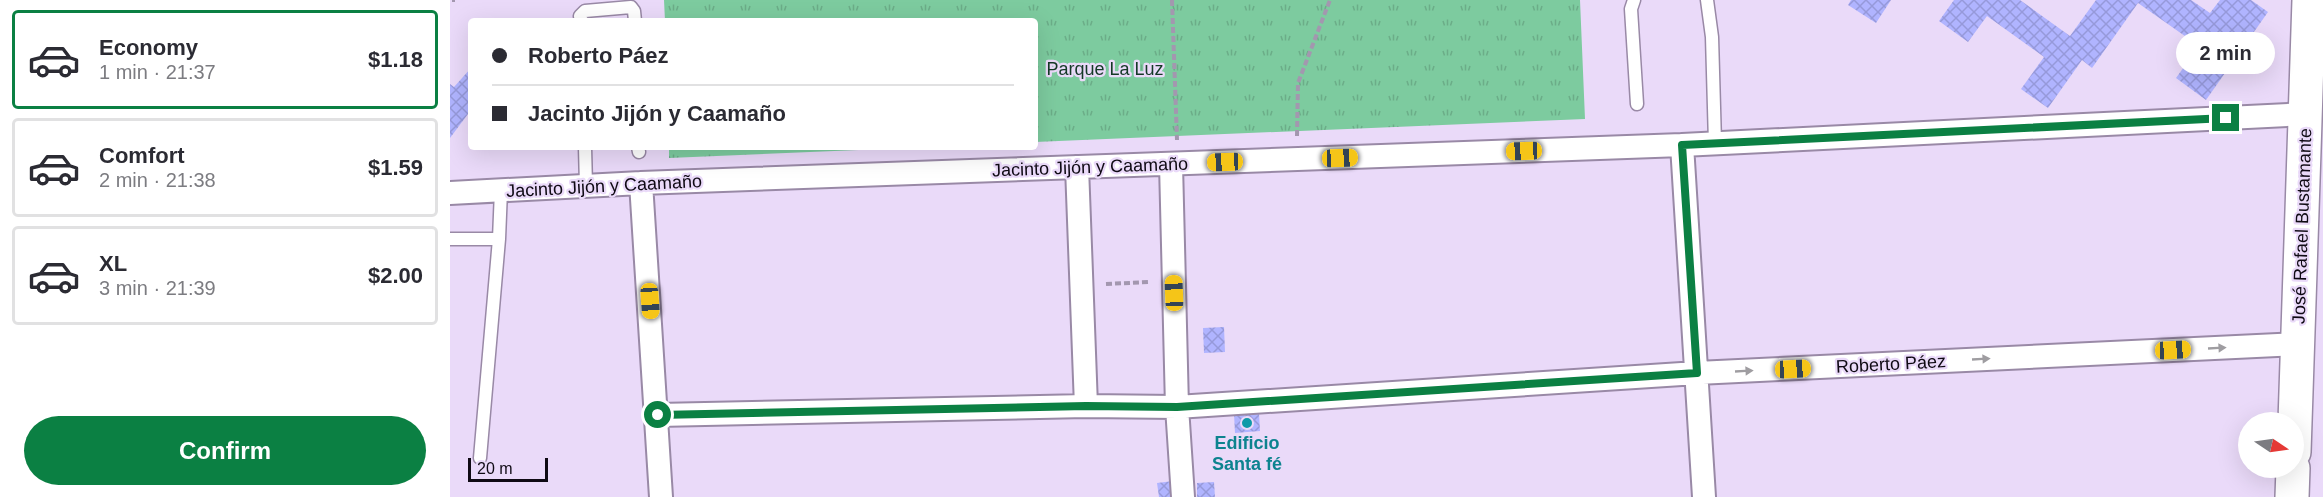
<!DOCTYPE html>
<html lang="en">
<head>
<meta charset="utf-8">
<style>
  body { margin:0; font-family:Arial,sans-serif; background:#f2f2f3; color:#2b2b33; height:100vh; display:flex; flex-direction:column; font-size:22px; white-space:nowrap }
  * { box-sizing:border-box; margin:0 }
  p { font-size:20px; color:#7c7c81 }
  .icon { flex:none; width:33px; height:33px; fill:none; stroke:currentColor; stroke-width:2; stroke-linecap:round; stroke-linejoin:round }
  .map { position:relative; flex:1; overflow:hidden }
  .details { display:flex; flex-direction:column; background:#fff; width:450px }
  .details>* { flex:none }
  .hud { position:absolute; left:18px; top:18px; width:570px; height:132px; border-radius:6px; box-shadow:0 6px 24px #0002; display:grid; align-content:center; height:132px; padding:0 24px; background:#fff }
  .needle { width:39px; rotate:103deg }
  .tools { position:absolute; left:1788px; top:412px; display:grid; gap:12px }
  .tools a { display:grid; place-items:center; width:66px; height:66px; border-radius:50%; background:#fff; box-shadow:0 6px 24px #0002; font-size:30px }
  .scale { position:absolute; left:18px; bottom:15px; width:80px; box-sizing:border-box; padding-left:6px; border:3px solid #0f0a14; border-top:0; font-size:16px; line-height:21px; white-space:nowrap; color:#0f0a14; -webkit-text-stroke:4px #eadaf9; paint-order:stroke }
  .end { position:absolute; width:27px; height:27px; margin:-14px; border:8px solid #0b8043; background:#fff; box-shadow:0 0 0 3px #fff }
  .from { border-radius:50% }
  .bubble { position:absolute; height:42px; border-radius:21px; background:#fff; box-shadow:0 6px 24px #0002; font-size:20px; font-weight:800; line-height:42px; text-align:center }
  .car { position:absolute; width:18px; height:36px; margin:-18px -9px; border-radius:8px; box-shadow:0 0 4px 2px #0007; background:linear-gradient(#f5c518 24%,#345 0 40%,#f5c518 0 76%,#345 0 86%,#f5c518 0) }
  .hud b { display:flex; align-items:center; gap:21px; height:57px; font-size:22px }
  .hud b+b { border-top:2px solid #e1e1e2 }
  .hud i { width:15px; height:15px; background:#2b2b33 }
  ul { padding:10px 0 0; list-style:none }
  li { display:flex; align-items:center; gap:18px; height:99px; margin:0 12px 9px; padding:0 12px; border:3px solid #e1e1e2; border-radius:6px }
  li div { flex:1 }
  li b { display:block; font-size:22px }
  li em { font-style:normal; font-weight:800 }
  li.active { border-color:#0b8043 }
  li>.icon { width:54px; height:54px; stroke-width:1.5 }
  .cta { display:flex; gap:12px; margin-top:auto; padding:12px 24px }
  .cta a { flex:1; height:69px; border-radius:36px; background:#0b8043; color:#fff; font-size:24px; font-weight:800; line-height:69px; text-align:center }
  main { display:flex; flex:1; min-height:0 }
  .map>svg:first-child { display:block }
</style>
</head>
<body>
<main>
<section class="details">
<ul>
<li class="active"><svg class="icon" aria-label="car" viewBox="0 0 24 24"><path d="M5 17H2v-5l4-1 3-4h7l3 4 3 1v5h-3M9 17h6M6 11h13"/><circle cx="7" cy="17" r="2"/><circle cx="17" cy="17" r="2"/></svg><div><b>Economy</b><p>1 min · 21:37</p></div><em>$1.18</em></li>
<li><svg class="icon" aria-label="car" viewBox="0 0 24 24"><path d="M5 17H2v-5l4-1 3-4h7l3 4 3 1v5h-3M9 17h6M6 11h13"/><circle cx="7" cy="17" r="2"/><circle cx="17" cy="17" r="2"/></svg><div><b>Comfort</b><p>2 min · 21:38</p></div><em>$1.59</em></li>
<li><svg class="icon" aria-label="car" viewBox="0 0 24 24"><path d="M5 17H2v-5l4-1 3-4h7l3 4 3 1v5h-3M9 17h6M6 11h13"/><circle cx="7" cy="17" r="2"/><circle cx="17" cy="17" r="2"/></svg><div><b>XL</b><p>3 min · 21:39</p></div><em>$2.00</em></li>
</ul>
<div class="cta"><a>Confirm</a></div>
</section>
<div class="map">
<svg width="1873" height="497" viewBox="0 0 1873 497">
  <defs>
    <pattern id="park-tufts" width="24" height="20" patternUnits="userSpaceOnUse" patternTransform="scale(1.5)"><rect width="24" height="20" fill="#7dcb9f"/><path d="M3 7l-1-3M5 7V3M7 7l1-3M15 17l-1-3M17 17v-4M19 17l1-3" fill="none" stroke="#6bad88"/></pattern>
    <pattern id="building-cross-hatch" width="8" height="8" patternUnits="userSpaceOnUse" patternTransform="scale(1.5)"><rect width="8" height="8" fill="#b0b4ff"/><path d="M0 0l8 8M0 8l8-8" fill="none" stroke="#9699da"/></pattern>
  </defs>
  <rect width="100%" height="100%" fill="#eadaf9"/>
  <path fill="url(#park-tufts)" d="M 214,0 L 1130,0 L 1135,119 L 585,142 L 585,21 L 215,21 Z
    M 219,147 L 481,147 L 219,158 Z"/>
  <path fill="url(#building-cross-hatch)" d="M 1401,0 L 1441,0 L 1426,23 L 1398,5 Z
    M 1504,0 L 1570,0 L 1620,36 L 1646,0 L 1741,0 L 1760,13 L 1770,0 L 1801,0 L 1818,12 L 1756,100 L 1726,78 L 1749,46 L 1688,3 L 1642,68 L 1632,60 L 1598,108 L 1571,89 L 1594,57 L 1537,16 L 1518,42 L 1489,21 Z
    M 21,68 L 21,110 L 0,138 L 0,84 L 4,87 Z
    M 774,327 L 775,352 L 754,353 L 753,328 Z
    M 809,413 L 810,431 L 785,433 L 784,414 Z
    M 723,481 L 724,497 L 709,497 L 707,483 Z
    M 764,482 L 765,497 L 747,497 L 747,483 Z"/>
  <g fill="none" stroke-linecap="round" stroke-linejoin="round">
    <defs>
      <path id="lane" d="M 1184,0 L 1181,9 L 1187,104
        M 1257,0 L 1262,37 L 1265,143
        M 131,21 L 130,16 L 135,11 L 181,7 L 184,11 L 185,21
        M 135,147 L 136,186
        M 188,147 L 189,152
        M 0,239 L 49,239
        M 30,458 L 49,239 L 51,190"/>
      <path id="street" d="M 1232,145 L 1254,497
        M 721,164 L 727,407 L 733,497
        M 627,167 L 636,406
        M 191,183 L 211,497
        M 0,193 L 191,183 L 1232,145 L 1856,114
        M 208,415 L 636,406 L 727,407 L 1247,373 L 1847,344"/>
      <path id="secondary" d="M 1844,452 L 1859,0
        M 1842,497 L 1843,468"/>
    </defs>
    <use href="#lane" stroke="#9989a6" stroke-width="15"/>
    <use href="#street" stroke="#9989a6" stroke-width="26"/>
    <use href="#secondary" stroke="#9989a6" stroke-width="36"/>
    <path stroke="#a397af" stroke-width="4" stroke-dasharray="6 3" stroke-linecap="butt" d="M 2,0 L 5,0
      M 722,0 L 727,140
      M 847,136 L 848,83 L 880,0
      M 656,284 L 699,282"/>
    <use href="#lane" stroke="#fff" stroke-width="12"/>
    <use href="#street" stroke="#fff" stroke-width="22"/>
    <use href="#secondary" stroke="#fff" stroke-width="33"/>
  </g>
  <defs><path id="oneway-solid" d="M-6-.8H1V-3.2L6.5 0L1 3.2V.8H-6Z" transform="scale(1.5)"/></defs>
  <g fill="#9f9da1">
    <use href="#oneway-solid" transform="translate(1767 348) rotate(-3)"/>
    <use href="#oneway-solid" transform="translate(1531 359) rotate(-3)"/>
    <use href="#oneway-solid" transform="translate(1294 371) rotate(-3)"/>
  </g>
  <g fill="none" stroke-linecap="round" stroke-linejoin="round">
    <path stroke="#0b8043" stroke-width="8" d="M 208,415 L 636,406 L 727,407 L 1247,373 L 1232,145 L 1776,118"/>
  </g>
  <circle fill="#0f9aa8" stroke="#eadaf9" stroke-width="2" cx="797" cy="423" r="6"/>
  <g text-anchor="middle" stroke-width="4.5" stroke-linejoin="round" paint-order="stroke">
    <g font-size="18" fill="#143926" stroke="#eadaf9">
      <text x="655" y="75">Parque La Luz</text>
    </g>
    <g font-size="18" fill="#0f0a14" stroke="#eadaf9">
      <text transform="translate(640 167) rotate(-2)" y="6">Jacinto Jijón y Caamaño</text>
      <text transform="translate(154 186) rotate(-3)" y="6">Jacinto Jijón y Caamaño</text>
      <text transform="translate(1852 226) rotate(-88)" y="6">José Rafael Bustamante</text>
      <text transform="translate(1441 364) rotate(-3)" y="6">Roberto Páez</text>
    </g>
    <g font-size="18" font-weight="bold" fill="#0d838f" stroke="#eadaf9">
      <text x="797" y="449">Edificio<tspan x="797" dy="21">Santa fé</tspan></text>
    </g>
  </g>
</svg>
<div class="tools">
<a><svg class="needle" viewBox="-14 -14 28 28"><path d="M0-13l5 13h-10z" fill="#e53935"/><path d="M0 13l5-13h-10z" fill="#7c7c81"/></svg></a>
</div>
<div class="scale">20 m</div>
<i class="end from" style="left:208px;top:415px"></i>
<i class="end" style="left:1776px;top:118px"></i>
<div class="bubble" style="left:1726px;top:32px;width:99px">2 min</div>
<i class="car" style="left:1074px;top:151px;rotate:268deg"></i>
<i class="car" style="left:890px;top:158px;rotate:88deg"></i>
<i class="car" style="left:775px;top:162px;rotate:268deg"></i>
<i class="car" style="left:724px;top:293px;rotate:358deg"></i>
<i class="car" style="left:200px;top:301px;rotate:176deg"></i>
<i class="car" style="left:1723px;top:350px;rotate:87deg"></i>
<i class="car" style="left:1343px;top:369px;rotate:87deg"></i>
<div class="hud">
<b><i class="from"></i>Roberto Páez</b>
<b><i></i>Jacinto Jijón y Caamaño</b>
</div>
</div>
</main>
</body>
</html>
